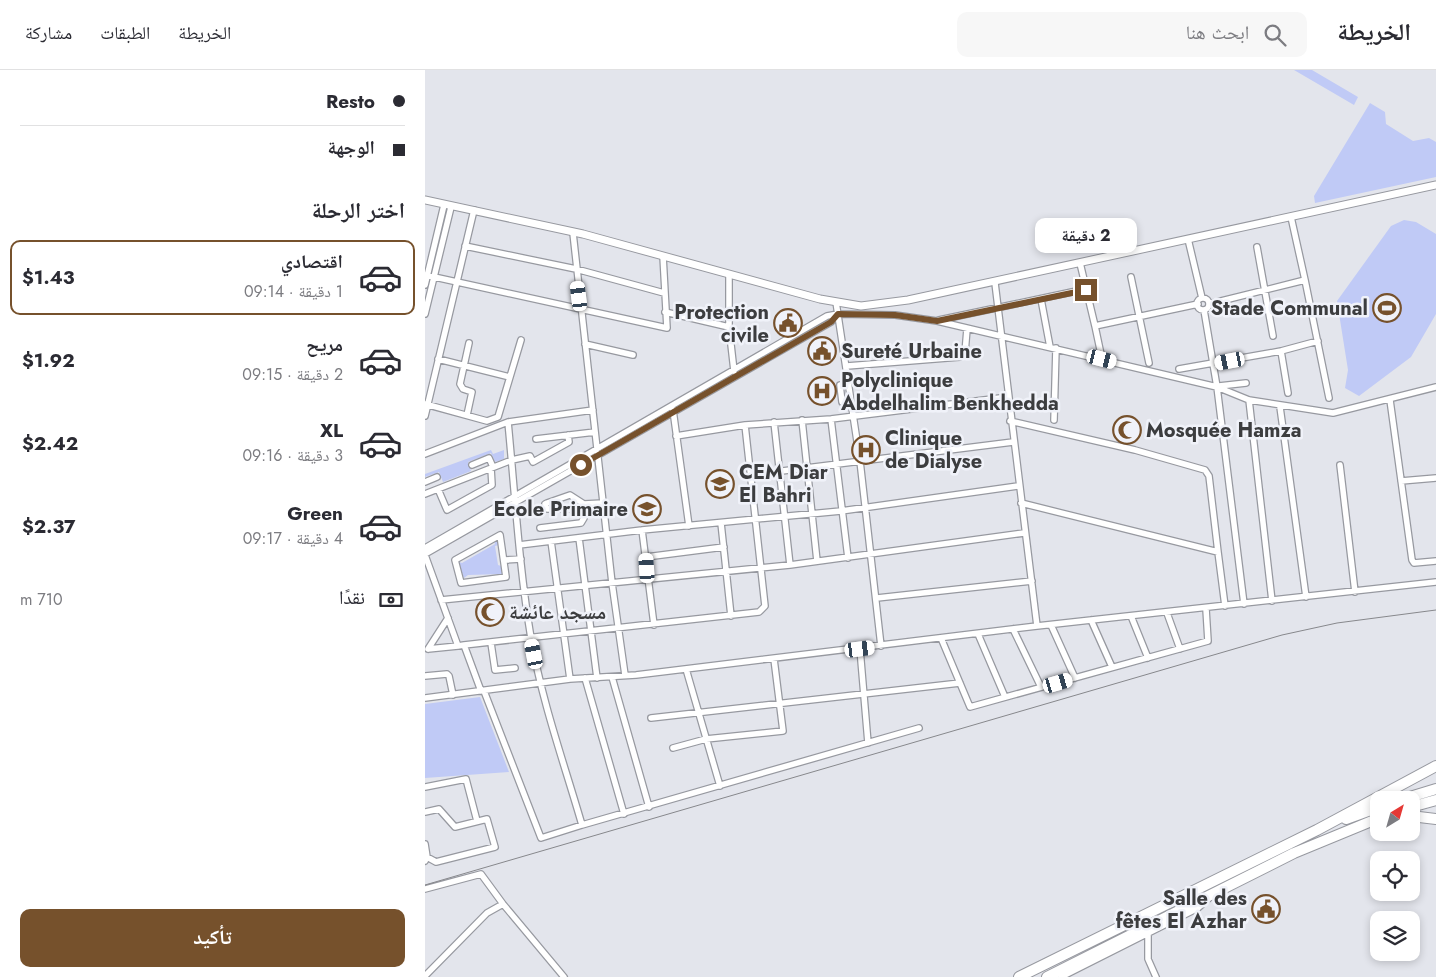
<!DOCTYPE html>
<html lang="ar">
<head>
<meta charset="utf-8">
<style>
  body { margin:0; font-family:Jost,"Noto Naskh Arabic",sans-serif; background:#f7f7f7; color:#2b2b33; direction:rtl; height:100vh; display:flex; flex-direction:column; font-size:19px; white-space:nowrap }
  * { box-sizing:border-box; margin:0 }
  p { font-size:16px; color:#7c7c81 }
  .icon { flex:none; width:28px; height:28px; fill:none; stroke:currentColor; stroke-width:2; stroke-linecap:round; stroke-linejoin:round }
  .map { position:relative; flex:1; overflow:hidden; direction:ltr }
  .sheet { display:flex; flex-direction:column; background:#fff; width:425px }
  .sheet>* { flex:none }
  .hud { display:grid; align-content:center; height:110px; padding:0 20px; background:#fff }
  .needle { width:32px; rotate:37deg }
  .tools { position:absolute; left:945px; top:721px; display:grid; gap:10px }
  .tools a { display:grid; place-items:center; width:50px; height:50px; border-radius:10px; background:#fff; box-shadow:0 2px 8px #0003; font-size:25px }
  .end { position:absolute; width:22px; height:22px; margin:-11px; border:6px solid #76512c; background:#fff; box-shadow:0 0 0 2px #fff }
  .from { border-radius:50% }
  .bubble { position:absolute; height:35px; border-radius:10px; background:#fff; box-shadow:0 2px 8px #0003; font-size:16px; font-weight:700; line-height:35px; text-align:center; direction:rtl }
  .car { position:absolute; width:15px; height:30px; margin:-15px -8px; border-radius:6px; box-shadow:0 0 4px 1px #0007; background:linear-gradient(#fff 24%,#345 0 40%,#fff 0 76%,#345 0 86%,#fff 0) }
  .hud b { display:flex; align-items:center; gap:18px; height:48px; font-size:19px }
  .hud b+b { border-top:1px solid #e1e1e2 }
  .hud i { width:12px; height:12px; background:#2b2b33 }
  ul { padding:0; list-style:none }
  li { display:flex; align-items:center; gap:15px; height:75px; margin:0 10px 8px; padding:0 10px; border:2px solid transparent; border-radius:10px }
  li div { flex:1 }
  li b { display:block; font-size:19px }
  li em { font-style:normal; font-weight:700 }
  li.on { border-color:#76512c }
  li>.icon { width:45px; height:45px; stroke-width:1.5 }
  h2 { padding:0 20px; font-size:22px; line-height:60px }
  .pay { display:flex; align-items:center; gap:12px; height:55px; padding:0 20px; font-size:19px }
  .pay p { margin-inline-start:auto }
  .action { display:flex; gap:10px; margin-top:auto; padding:10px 20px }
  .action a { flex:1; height:58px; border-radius:10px; background:#76512c; color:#fff; font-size:20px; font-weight:700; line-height:58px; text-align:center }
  header { display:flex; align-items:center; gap:30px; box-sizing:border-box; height:70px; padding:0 25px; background:#fff; border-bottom:1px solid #e1e1e2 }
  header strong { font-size:24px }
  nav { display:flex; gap:28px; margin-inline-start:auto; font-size:18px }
  .search { width:350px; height:45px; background:#f7f7f7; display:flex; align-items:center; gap:12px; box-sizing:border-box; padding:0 18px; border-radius:10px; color:#7c7c81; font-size:19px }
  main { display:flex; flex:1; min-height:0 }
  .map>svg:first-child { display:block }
</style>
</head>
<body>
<header>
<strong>الخريطة</strong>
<div class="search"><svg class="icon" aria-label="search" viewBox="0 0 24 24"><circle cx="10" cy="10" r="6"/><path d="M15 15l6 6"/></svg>ابحث هنا</div>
<nav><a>الخريطة</a><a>الطبقات</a><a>مشاركة</a></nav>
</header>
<main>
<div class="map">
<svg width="1011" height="907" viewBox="0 0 1011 907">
  <rect width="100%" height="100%" fill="#e3e5ec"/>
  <path fill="#c0caf6" d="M 869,0 L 887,0 L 933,27 L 929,35 Z
    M 945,33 L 960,42 L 961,54 L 988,71 L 1004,68 L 1011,72 L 1011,107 L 890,133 L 889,126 Z
    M 979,150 L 991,152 L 1011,164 L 1011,244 L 986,287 L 934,326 L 920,318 L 923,300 L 912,231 L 966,156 Z
    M 66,380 L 68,384 L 79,380 L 79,389 L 70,392 L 66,383 L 43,392 L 46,401 L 18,412 L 14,402 L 0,407 L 0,404 Z
    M 73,468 L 74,475 L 70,476 L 73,495 L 76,496 L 77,504 L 43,505 L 39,508 L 32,491 L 37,493 L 70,474 L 69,470 Z
    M 55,627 L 84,702 L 0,708 L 0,634 Z"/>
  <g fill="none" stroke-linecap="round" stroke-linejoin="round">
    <defs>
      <path id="minor" d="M 866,147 L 880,210
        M 148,163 L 187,513 L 200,605
        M 763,169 L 777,228
        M 40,176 L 151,199 L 239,223
        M 832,177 L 848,266
        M 655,193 L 670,256 L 773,234
        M 0,205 L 242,258 L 238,186
        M 304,205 L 304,257 L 309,301
        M 706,207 L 724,293
        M 570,213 L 612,556
        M 0,215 L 19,135
        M772 234a6 6 0 1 1 12 0a6 6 0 1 1-12 0Z
        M 616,229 L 625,277
        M 411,232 L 435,391 L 456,576
        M 784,234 L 880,210 L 904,328
        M 779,240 L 792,317 L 819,534
        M 240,242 L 304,257
        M 0,244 L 26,137
        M 413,244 L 470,245 L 512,251 L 792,317 L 824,330 L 908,343 L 1011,317
        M 514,250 L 661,219
        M 670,256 L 677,289
        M 160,274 L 208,285
        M 856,281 L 863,323
        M 13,289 L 85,307
        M 422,296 L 535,287 L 540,283 L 542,259
        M 754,299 L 856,281 L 893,271
        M 415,315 L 417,332 L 426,331
        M 794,316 L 821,313
        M 824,330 L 847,531
        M 965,330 L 987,490 L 989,493 L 1011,491
        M 0,334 L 62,351 L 73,347 L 96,270
        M 855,337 L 881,527
        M 248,340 L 264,456
        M 42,345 L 47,322 L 38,319 L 35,314 L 44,273
        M 0,346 L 49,140
        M 406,349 L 423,488
        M 377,350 L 392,491
        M 629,350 L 631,278
        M 585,351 L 710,380 L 780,400 L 784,406 L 793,482 L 596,433
        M 83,352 L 168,340
        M 349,352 L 365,495
        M 251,366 L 320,355
        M 111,369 L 170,362
        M 0,384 L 83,352 C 90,424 94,497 106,568 C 117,632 139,693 157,755 L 494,658
        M 47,395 L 64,388 L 68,397
        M 915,395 L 930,522
        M 325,405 L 588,372
        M 976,411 L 1011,408
        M 0,412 L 12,407
        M 13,419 L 22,440 L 67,415 L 66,398
        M 0,424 L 87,390 L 105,386 L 108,392 L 144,372 L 143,365
        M 296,453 L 306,546
        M 115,458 L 156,453 L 159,448 L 156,439 L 122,439 L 120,434 L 122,433 L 145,425 L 159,434 L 178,433
        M 217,460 L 229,555
        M 75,465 L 81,507 L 36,513 L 30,490 Z
        M 154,468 L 172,608
        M 126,471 L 145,609
        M 94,475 L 217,460 L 416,441 L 593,416
        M 0,478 L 402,246 L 413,244 L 406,252 L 0,484
        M 793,482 L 800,536
        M 0,485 L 33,576 L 39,575 L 56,621
        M 221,487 L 299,477
        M 79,490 L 96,489
        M 452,528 L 607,511
        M 16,530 L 365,495 L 599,463
        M 742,543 L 755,579
        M 706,546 L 723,588
        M 666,550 L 687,597
        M 626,555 L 650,608
        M 588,559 L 616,617
        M 553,564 L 580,627
        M 516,568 L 545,637 L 783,571 L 781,539
        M 66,573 L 70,600 L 90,598
        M 39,575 L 334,542 L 340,536 L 320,355 L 406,349 L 583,327
        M 3,579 L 23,548
        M 3,579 L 33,576
        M 435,579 L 443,673
        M 261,599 L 295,716
        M 0,606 L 22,604 L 24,606 L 28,625
        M 187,607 L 224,737
        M 160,608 L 199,744
        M 59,621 L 116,768 L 157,755
        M 0,628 L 145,609 L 211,605 L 612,556 L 1011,512
        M 226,648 L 535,613
        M 248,678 L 281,669 L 358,661 L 349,589
        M 0,717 L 41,709 L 52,751
        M 0,742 L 14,739 L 30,757 L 62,749 L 70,777 L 11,792 L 2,787
        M 0,774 L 2,787 L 0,791
        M 0,819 L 56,804 L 78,834 L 139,907
        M 723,863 L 723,889 L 731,907
        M 0,906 L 62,843 L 78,834
        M 636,907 L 773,838 L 783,829"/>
      <path id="tertiary" d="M 0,130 L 158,164 L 395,229 L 436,236 L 483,230 L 1011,115"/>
      <path id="trunk" d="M 975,730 L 1011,719
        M 986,737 L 1011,730
        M 986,746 L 1011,749
        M 921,749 L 954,737
        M 594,907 L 892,760 L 1011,696
        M 622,907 L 869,783 L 954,748"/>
    </defs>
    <use href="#minor" stroke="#9799a0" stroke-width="8"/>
    <use href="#tertiary" stroke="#9799a0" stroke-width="9"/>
    <use href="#trunk" stroke="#9799a0" stroke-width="12"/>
    <use href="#minor" stroke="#fff" stroke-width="5.5"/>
    <use href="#tertiary" stroke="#fff" stroke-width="7"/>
    <use href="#trunk" stroke="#fff" stroke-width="10"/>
    <path stroke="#87888c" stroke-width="1" d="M 0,815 L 857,565 L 912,553 L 1011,540"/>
  </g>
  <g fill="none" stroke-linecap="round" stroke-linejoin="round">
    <path stroke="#76512c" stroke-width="6" d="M 156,395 L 406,252 L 413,244 L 470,245 L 512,251 L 661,220"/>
  </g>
  <defs>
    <symbol id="stadium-ring" viewBox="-11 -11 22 22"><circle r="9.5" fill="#f0f2f9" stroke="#76512c" stroke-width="1.5"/><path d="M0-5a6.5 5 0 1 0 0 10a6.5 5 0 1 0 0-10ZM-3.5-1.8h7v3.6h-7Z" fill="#76512c"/></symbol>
    <symbol id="civic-ring" viewBox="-11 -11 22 22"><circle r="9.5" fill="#f0f2f9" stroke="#76512c" stroke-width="1.5"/><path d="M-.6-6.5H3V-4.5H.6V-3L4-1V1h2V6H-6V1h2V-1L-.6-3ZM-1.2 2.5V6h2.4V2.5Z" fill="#76512c"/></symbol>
    <symbol id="hospital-ring" viewBox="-11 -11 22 22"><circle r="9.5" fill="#f0f2f9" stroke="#76512c" stroke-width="1.5"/><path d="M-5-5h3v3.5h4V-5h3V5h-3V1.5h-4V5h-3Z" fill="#76512c"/></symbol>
    <symbol id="mosque-ring" viewBox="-11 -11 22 22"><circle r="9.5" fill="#f0f2f9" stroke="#76512c" stroke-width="1.5"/><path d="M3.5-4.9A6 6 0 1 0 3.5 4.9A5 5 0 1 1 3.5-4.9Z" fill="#76512c"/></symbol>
    <symbol id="school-ring" viewBox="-11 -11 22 22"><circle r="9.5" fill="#f0f2f9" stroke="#76512c" stroke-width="1.5"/><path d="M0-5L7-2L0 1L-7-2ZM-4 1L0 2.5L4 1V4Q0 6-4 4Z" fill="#76512c"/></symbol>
  </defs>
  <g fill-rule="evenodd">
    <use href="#stadium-ring" x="946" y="222" width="32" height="32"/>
    <use href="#civic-ring" x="347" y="237" width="32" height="32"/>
    <use href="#civic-ring" x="381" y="265" width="32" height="32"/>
    <use href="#hospital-ring" x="381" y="305" width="32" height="32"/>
    <use href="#mosque-ring" x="686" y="344" width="32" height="32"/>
    <use href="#hospital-ring" x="425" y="364" width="32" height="32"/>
    <use href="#school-ring" x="279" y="398" width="32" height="32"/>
    <use href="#school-ring" x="206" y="423" width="32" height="32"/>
    <use href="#mosque-ring" x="49" y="526" width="32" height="32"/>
    <use href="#civic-ring" x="825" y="823" width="32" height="32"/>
  </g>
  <g text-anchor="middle" stroke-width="5" stroke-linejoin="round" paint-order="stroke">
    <g font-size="20" font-weight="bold" fill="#3c3d3f" stroke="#f0f2f9" text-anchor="start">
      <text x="943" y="245" text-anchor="end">Stade Communal</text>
      <text x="344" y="249" text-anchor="end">Protection<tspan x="344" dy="23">civile</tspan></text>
      <text x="416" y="288">Sureté Urbaine</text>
      <text x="416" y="317">Polyclinique<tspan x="416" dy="23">Abdelhalim Benkhedda</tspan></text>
      <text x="721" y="367">Mosquée Hamza</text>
      <text x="460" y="375">Clinique<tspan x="460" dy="23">de Dialyse</tspan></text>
      <text x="314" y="409">CEM Diar<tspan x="314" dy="23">El Bahri</tspan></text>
      <text x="203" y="446" text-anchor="end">Ecole Primaire</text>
      <text x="84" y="549">مسجد عائشة</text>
      <text x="822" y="835" text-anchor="end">Salle des<tspan x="822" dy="23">fêtes El Azhar</tspan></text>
    </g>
  </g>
</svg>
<div class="tools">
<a><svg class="needle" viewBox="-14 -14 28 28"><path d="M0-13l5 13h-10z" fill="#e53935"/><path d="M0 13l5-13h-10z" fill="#7c7c81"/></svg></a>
<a><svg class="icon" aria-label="locate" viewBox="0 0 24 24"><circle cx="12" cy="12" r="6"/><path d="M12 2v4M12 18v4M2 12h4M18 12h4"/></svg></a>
<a><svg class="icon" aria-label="layers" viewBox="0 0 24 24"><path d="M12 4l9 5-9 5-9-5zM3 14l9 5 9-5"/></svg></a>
</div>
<i class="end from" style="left:156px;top:395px"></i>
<i class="end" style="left:661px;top:220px"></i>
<div class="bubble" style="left:610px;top:148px;width:102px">2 دقيقة</div>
<i class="car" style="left:154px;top:226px;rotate:353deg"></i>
<i class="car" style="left:677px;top:289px;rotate:104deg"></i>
<i class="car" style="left:805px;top:291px;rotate:259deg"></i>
<i class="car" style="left:222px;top:498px;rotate:356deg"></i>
<i class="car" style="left:435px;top:579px;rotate:83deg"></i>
<i class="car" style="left:109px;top:584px;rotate:349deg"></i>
<i class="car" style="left:633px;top:613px;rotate:74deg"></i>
</div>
<section class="sheet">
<div class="hud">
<b><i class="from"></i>Resto</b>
<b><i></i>الوجهة</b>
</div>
<h2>اختر الرحلة</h2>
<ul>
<li class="on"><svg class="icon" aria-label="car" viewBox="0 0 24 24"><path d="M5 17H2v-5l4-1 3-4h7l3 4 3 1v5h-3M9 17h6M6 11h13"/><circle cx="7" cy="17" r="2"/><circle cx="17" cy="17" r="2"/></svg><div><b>اقتصادي</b><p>1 دقيقة · 09:14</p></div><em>$1.43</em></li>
<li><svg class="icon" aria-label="car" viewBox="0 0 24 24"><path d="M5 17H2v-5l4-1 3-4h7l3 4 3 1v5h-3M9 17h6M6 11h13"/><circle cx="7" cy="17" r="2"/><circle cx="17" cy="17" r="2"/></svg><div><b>مريح</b><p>2 دقيقة · 09:15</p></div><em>$1.92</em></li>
<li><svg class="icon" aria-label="car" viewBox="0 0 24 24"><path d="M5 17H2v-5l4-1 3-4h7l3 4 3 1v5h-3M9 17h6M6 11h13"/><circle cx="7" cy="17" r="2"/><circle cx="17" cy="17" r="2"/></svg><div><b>XL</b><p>3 دقيقة · 09:16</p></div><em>$2.42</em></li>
<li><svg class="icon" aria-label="car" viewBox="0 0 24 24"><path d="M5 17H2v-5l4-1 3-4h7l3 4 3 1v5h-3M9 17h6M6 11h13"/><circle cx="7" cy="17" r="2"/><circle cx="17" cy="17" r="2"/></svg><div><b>Green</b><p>4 دقيقة · 09:17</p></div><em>$2.37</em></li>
</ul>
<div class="pay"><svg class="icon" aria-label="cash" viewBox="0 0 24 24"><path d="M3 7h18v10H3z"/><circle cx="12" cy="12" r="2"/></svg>نقدًا<p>710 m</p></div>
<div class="action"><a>تأكيد</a></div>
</section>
</main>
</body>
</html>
